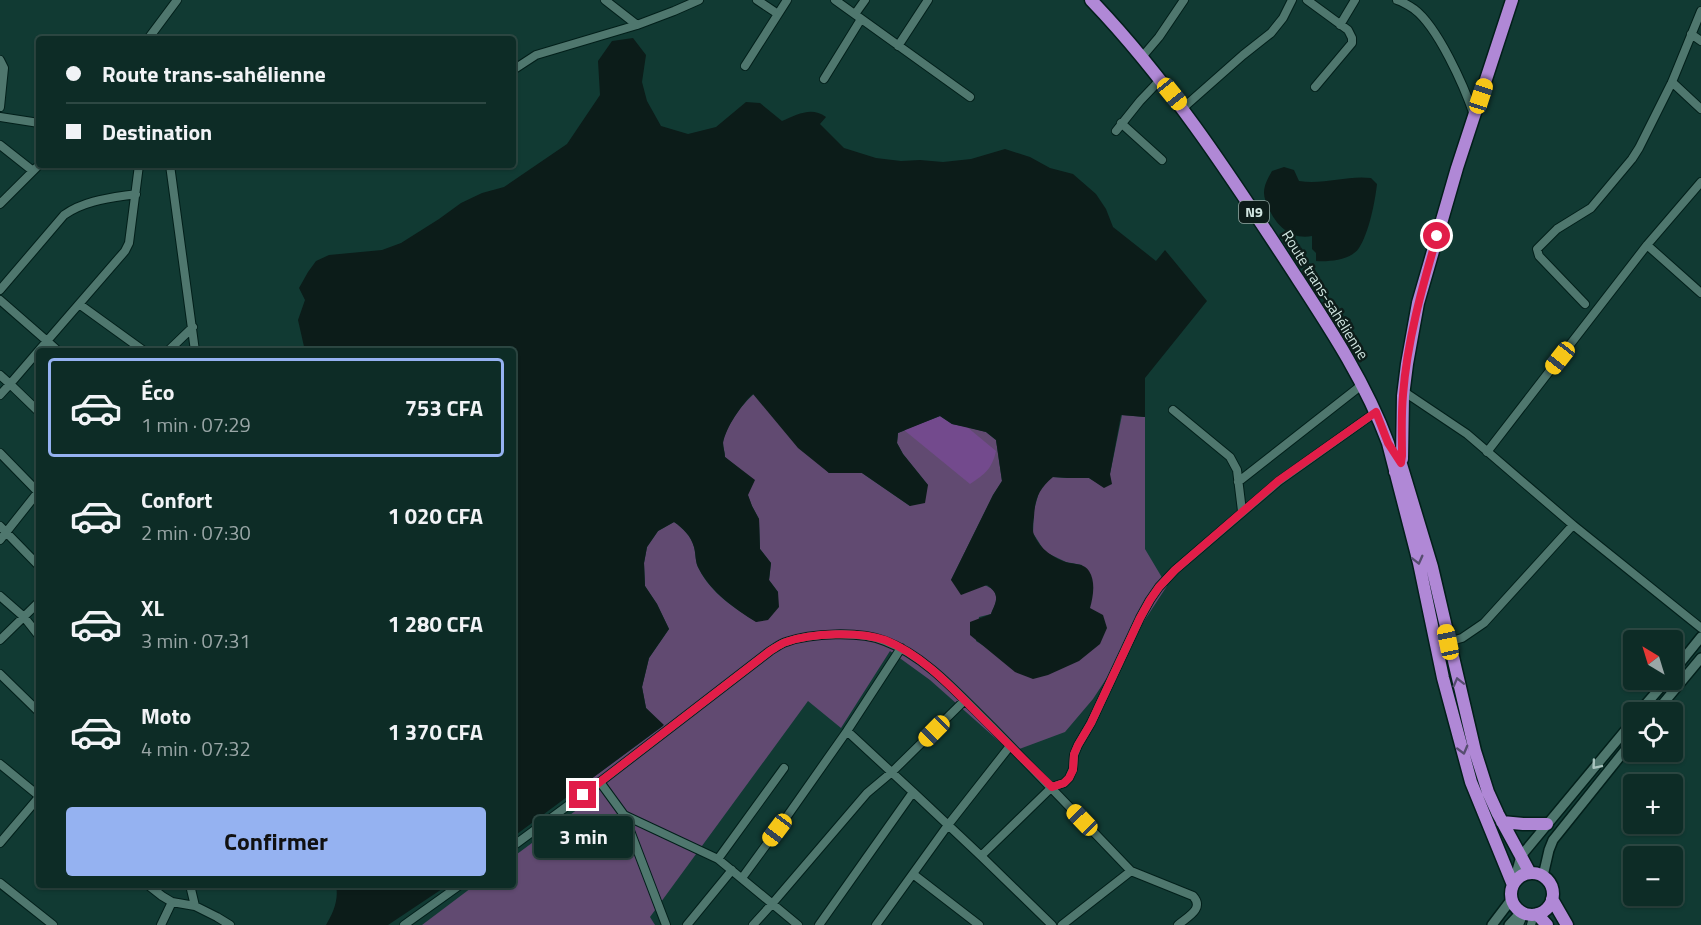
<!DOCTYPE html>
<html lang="fr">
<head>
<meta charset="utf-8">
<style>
  body { margin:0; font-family:"Titillium Web",sans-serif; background:#1b3832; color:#f1f3f6; height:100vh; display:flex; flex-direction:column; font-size:22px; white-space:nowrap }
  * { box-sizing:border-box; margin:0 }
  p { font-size:20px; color:#9aa7a7 }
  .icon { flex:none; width:33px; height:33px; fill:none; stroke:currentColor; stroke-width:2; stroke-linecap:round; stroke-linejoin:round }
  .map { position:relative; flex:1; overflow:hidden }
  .sheet { position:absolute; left:36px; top:348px; width:480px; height:540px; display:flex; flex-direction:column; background:#0d2c26; border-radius:6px; box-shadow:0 2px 4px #0004,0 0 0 2px #2d4843 }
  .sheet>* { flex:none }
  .top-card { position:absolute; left:36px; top:36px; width:480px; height:132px; border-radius:6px; box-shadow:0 2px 4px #0004,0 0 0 2px #2d4843; display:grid; align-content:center; height:132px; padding:0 30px; background:#0d2c26 }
  .needle { width:39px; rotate:322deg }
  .buttons { position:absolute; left:1623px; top:630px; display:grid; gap:12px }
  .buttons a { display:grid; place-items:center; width:60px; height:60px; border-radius:6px; background:#0d2c26; box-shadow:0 2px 4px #0004,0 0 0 2px #2d4843; font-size:30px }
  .end { position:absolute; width:27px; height:27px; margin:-14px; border:8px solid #e11d48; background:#fff; box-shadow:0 0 0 3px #fff }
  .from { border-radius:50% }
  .bubble { position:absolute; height:42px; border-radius:6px; background:#0d2c26; box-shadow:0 2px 4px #0004,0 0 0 2px #2d4843; font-size:20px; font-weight:700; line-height:42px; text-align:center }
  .car { position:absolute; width:18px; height:36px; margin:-18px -9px; border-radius:8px; box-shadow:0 0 4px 2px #0007; background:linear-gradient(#f5c518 24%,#345 0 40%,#f5c518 0 76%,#345 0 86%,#f5c518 0) }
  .top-card b { display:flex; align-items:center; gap:21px; height:57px; font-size:22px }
  .top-card b+b { border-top:2px solid #2d4843 }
  .top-card i { width:15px; height:15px; background:#f1f3f6 }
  ul { padding:10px 0 0; list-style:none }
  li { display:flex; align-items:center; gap:18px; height:99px; margin:0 12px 9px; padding:0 18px; border:3px solid transparent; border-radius:6px }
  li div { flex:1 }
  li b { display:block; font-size:22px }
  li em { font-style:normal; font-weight:700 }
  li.active { border-color:#95b2f1 }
  li>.icon { width:54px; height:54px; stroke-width:1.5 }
  .cta { display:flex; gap:12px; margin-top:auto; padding:12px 30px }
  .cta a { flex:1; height:69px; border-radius:6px; background:#95b2f1; color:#111; font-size:24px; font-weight:700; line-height:69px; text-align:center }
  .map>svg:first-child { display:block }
</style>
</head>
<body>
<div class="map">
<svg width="1701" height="925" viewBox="0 0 1701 925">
  <rect width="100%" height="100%" fill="#113a33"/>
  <path fill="#614a71" d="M 754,394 L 829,473 L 862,473 L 910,506 L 928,485 L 903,454 L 897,443 L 898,433 L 926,422 L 967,427 L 986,432 L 996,440 L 1002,481 L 993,495 L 951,580 C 964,582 999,581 996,600 C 996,605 992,610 991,614 L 979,617 L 976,641 L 989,649 L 1090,608 L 1082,565 L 1066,562 L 1045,552 L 1033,533 L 1034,510 L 1040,488 L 1052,477 L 1068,478 L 1089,478 L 1104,487 L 1110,474 L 1122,415 L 1145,417 L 1145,549 L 1167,586 L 1093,699 L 1065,732 L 1011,752 L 930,680 L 890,651 L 841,728 L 808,701 L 650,917 L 655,925 L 422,925 L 475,885 L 513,885 L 513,857 L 578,809 L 598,799 L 591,779 L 663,726 L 646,708 L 642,687 L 649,658 L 669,629 L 657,604 L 645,586 L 644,563 L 647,547 L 658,531 L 674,522 C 683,528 691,536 694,547 C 696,554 695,563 699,569 C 711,593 735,609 757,622 L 778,592 L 769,580 L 771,563 L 760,549 L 759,519 L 752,506 L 737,467 L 725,457 C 725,453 723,447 723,442 C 726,426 742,404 754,394 Z"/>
  <path fill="#734a8d" d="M 940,416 L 952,424 L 967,427 L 996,451 C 992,469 985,474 970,484 L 904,430 Z"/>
  <path fill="#0c1c19" d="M 633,38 L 646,55 L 642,82 L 647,101 L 661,126 L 688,134 L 716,127 L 746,102 L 760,103 L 782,121 C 797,115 811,106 826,117 L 820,124 L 844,148 L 876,158 L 901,161 L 920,160 L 943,162 L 971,159 L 1005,149 L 1030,157 L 1050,168 L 1073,174 L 1096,194 L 1106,209 L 1113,227 L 1156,261 L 1165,250 L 1207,301 L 1145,378 L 1145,417 L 1121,415 L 1110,474 L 1112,484 L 1104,488 L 1089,478 L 1068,478 L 1053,477 C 1039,489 1035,498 1034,517 C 1033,522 1032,530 1034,535 C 1040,549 1054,559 1069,563 C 1076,564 1085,564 1089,571 C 1096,582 1093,597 1090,608 L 1103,615 L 1107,628 L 1100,644 L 1079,661 L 1048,675 L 1033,679 L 1015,672 L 970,635 L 970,622 L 991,614 C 996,601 1001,595 987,585 L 961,595 L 951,580 L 993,495 L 1002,481 L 996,440 L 986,432 L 952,424 L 940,416 L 898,433 L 897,443 L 903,454 L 928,485 L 925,503 L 910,506 L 862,473 L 829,473 L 798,448 L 753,394 C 742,404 726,427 723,443 C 723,447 725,453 725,457 L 755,480 L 748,495 L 752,506 L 759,519 L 760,549 L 771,563 L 769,580 L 778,592 L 779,607 L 768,620 L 756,622 C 735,609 711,592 699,569 C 695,563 696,554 694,547 C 691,536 683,528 674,522 L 658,531 L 647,547 L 644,563 L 645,586 L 657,604 L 669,629 L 649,658 L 642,687 L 646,708 L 664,725 L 513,837 L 513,351 L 305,351 L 298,320 L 305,300 L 299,288 L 308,272 L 316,261 L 329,255 L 382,250 L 401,243 L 439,219 L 461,203 L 482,193 L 504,187 L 567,144 L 600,95 L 598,61 L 612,41 Z
    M 1284,167 L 1294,170 L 1299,181 C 1324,185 1347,175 1371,178 L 1377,184 C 1375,202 1369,232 1359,248 C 1351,260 1329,262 1316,261 L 1316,253 L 1312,249 L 1312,236 C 1290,240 1276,225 1268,207 C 1266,202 1264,198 1264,193 C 1264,185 1268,178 1272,171 Z
    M 336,885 L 448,885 L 388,925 L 326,925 C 333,913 339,900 336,885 Z"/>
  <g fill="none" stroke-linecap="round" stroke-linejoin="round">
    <defs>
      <path id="minor" d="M 605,0 L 637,25 L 674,11 L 699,0
        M 757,0 L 778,14
        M 835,0 L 970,97
        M 1307,0 L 1348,30 L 1352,38 L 1352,43 L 1315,87
        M 1397,0 C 1403,2 1408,5 1414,9 C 1438,27 1464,86 1474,115
        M 855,14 L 865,0
        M 1340,25 L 1355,0
        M 1691,34 L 1701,41
        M 148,39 L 177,0
        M 898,46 L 928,0
        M 1142,57 L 1159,37 L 1184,0
        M 0,60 L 4,68 L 0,107
        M 745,66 L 787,0
        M 513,70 L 536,55 L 637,25
        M 824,79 L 861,19
        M 1672,82 L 1701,109
        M 1183,108 L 1243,55 L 1271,33 L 1283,18 L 1292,0
        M 0,117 L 39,123
        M 1121,123 L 1162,160
        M 1116,131 L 1140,101 L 1160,80
        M 0,145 L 33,171
        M 170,165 L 195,351
        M 0,204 L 39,165
        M 1647,245 L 1701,293
        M 0,290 L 64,215 C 85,200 111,198 136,194
        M 0,300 L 47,341 L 10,384 L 0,375
        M 79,304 L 144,351
        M 1585,304 L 1539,256 L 1537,249 L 1557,229 L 1591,208 L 1632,159 L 1639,148 L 1672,82 L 1701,11
        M 58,351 L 47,341 L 125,251 L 129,243 L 139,165
        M 168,351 L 193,327
        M 1403,391 L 1467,434 L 1573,525 L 1701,628
        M 0,395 L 10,384 L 39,412
        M 1173,410 L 1230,457 L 1237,470 L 1242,511
        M 1487,452 L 1647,245 L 1701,182
        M 0,453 L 38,492 L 0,540
        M 1238,482 L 1363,384
        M 0,526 L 39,566
        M 0,596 L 24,617 L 39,636
        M 0,640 L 39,602
        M 1437,645 L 1462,638 L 1484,623 L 1573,525
        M 0,674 L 39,712
        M 0,764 L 39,796
        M 600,782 L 624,815 L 666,925
        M 913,792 L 981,856 L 1052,925
        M 624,815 L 718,859 L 798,925
        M 0,843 L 39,797
        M 513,846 L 600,782 L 770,651 C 775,648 780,644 786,642 C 811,633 860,631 885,641 C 927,657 959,695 991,726 C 1038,774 1084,822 1131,871 L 1062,925
        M 981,856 L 1052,787 L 1064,783 L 1069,778 L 1073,769 L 1074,755 L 1078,745 L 1091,723 L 1140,618 L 1150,600 L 1159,587 L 1175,570 L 1279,481 L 1376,412
        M 718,859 L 784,768
        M 1131,871 L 1193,896 C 1205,909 1187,917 1178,925
        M 913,874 L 979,925
        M 742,878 L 788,815 L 847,731 L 901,648
        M 0,883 L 53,925
        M 148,885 L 162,896 L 172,902 L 195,906 L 217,917 L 230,925
        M 190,885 L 195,906
        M 161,925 L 172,902
        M 404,925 L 460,885
        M 687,925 L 732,870
        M 753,925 L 772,904 L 867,793 L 892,772 L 964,701
        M 819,925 L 913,792 L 847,731
        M 876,925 L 948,825 L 1010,746
        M 1519,925 L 1524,913
        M 1531,925 L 1534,914"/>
      <path id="tertiary" d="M 1672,673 L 1701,637
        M 1639,712 L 1667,680
        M 1656,712 L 1701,658
        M 1543,876 L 1549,850 L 1553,840 L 1634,739
        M 1513,885 L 1521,856 L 1634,720
        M 1492,925 L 1511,900
        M 1509,925 L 1521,912"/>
      <path id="trunk" d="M 1091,0 C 1167,79 1228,172 1288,264 C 1325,321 1364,378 1388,443 L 1419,563 L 1443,678 L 1471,782 L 1513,885
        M 1400,461 L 1432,567 L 1475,751 L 1488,792 L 1498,814 L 1530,873
        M 1395,472 L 1402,459 L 1403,396 L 1407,364 L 1418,303 L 1457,168 L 1512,0
        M 1502,822 L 1523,824 L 1547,824
        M1511 894a21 21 0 1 1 42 0a21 21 0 1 1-42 0Z
        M 1552,899 L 1567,925
        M 1537,914 L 1547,925"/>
    </defs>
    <use href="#minor" stroke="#021f1a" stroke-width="10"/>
    <use href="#tertiary" stroke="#021f1a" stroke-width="12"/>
    <use href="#trunk" stroke="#021f1a" stroke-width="15"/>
    <use href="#minor" stroke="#4f776e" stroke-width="8"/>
    <use href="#tertiary" stroke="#4f776e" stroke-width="9"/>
    <use href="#trunk" stroke="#b088d6" stroke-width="12"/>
  </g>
  <defs><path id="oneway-chevron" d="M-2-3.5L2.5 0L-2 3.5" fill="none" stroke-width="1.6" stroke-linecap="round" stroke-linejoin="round" transform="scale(1.5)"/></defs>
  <g stroke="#564d6f">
    <use href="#oneway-chevron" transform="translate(1418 560) rotate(76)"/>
    <use href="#oneway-chevron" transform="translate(1458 682) rotate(-104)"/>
    <use href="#oneway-chevron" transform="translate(1463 750) rotate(75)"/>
  </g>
  <use stroke="#a9c4be" href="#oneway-chevron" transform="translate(1596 765) rotate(130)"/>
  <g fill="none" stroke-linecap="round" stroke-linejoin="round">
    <path stroke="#e11d48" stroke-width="8" d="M 583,795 L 770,651 C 775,648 780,644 786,642 C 811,633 860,631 885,640 C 922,655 950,686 977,713 C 1002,738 1027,763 1052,787 L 1064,783 L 1069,778 L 1073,770 L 1074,754 L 1078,745 L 1091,723 L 1140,618 L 1150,600 L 1159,587 L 1175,570 L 1278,481 L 1376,412 L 1388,443 L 1401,463 L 1402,456 C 1402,435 1401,415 1403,395 C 1407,341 1422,288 1437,236"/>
  </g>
  <g text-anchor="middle" stroke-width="5" stroke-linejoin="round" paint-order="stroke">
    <rect fill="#0d1d1a" stroke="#96a9a5" stroke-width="1.5" x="1239" y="201" width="30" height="22" rx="4.5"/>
    <g font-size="14" font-weight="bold" fill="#d0e5e0">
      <text x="1254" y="217">N9</text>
    </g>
    <g font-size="15" fill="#d0e5e0" stroke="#0d1d1a">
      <text transform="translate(1325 295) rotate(58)" y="5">Route trans-sahélienne</text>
    </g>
  </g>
</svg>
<div class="buttons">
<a><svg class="needle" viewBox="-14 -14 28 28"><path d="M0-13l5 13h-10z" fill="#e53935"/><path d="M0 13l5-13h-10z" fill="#9aa7a7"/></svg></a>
<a><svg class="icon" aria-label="locate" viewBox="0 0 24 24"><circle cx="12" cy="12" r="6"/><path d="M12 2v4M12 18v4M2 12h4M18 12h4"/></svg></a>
<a>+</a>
<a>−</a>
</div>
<i class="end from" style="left:1437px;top:236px"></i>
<i class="end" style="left:583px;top:795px"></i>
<div class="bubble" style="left:534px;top:816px;width:99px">3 min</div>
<i class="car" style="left:1172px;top:94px;rotate:141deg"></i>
<i class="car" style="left:1481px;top:96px;rotate:18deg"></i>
<i class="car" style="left:1560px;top:358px;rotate:218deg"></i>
<i class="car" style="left:1448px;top:642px;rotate:348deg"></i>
<i class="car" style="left:934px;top:731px;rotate:225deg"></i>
<i class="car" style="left:1082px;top:820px;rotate:316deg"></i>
<i class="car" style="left:777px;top:830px;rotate:217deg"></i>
<div class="top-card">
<b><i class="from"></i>Route trans-sahélienne</b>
<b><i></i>Destination</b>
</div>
<section class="sheet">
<ul>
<li class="active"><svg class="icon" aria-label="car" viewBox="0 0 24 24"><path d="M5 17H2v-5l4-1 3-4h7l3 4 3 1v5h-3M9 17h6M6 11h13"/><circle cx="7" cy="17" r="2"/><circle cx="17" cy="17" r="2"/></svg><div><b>Éco</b><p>1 min · 07:29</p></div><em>753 CFA</em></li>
<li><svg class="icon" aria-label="car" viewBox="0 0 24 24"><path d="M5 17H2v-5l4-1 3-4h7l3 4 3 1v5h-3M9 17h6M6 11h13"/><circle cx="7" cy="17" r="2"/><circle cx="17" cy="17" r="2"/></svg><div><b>Confort</b><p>2 min · 07:30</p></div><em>1 020 CFA</em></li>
<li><svg class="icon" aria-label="car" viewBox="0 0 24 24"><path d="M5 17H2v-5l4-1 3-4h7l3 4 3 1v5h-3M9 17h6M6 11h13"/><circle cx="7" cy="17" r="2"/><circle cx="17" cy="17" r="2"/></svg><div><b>XL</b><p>3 min · 07:31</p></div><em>1 280 CFA</em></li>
<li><svg class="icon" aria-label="car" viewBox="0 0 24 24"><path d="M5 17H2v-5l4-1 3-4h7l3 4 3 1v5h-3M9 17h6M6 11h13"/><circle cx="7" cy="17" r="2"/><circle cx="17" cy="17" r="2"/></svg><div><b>Moto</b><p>4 min · 07:32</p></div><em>1 370 CFA</em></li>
</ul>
<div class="cta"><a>Confirmer</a></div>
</section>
</div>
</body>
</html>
